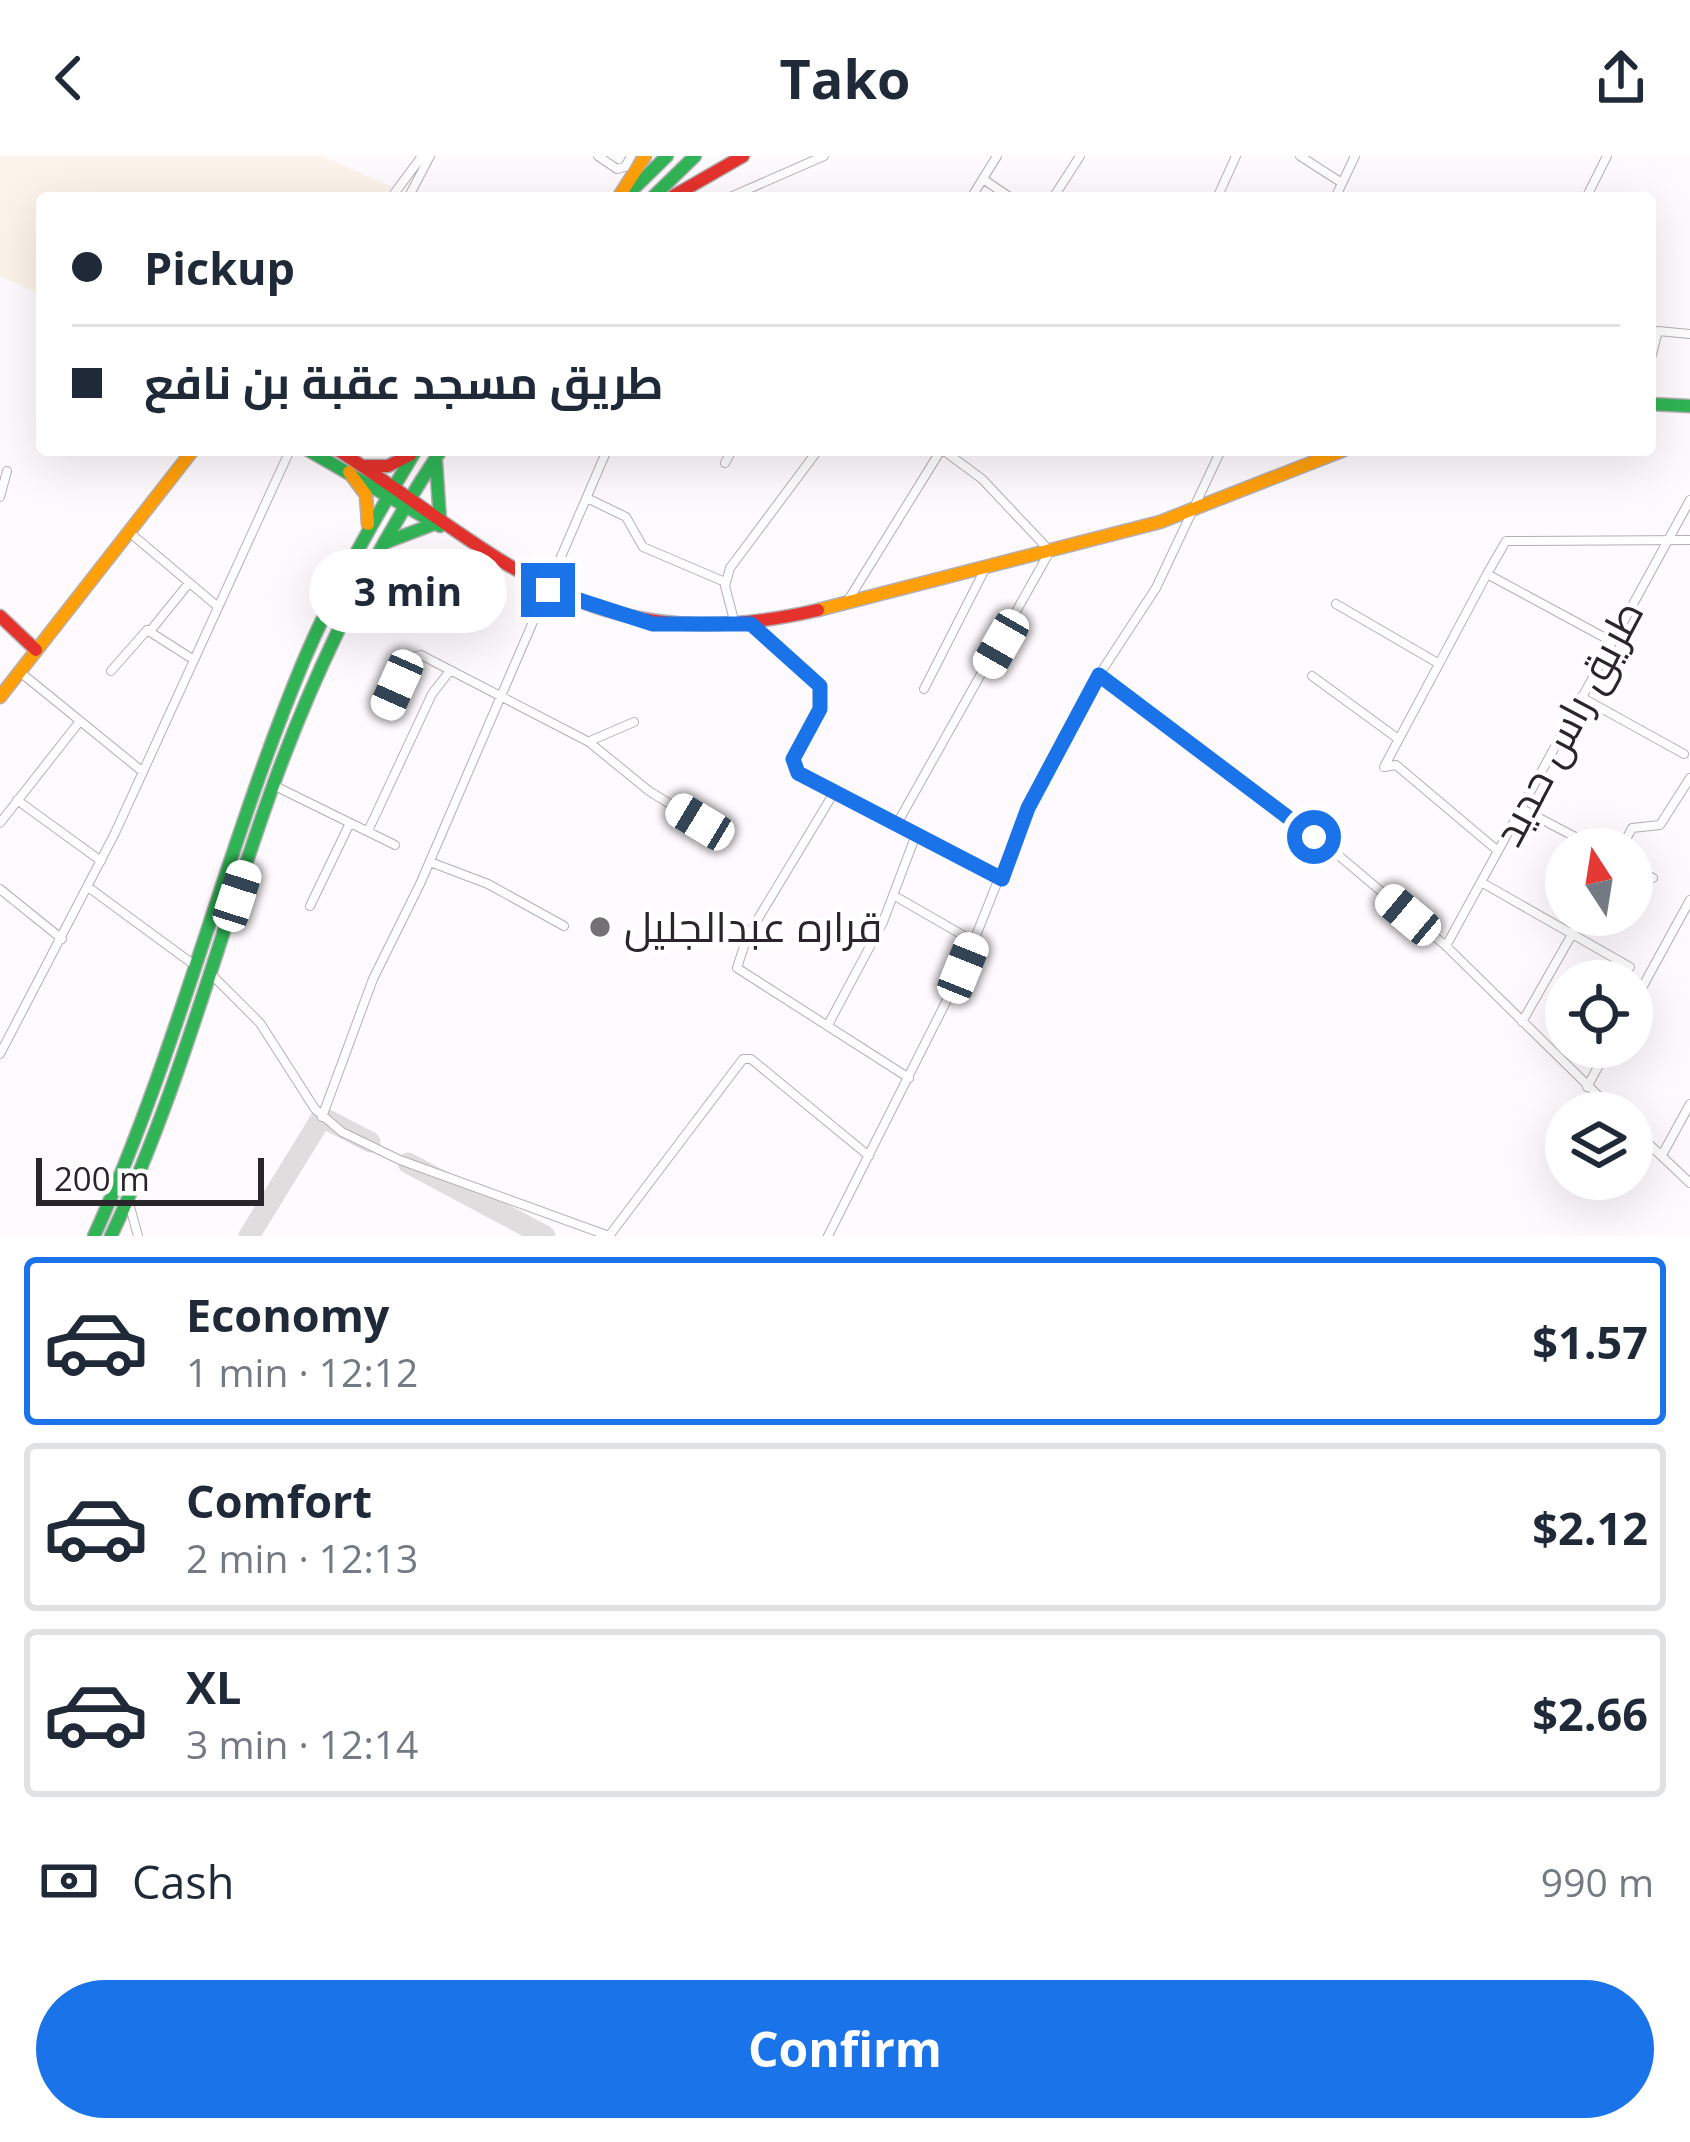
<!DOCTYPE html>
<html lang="en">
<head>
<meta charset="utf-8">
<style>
  body { margin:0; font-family:"Open Sans",Cairo,sans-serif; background:#f2f2f3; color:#1f2937; height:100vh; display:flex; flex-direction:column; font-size:45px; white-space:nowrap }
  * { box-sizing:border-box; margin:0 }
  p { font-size:39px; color:#747a83 }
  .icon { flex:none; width:66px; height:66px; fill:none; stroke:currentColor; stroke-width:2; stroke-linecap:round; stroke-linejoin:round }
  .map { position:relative; height:1080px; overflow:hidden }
  .panel { display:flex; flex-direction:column; background:#fff; flex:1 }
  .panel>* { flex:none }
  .top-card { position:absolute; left:36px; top:36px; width:1620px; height:264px; border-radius:12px; box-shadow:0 12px 48px #0002; display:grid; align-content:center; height:264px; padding:0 36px; background:#fff }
  .needle { width:78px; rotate:348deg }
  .controls { position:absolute; left:1545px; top:672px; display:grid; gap:24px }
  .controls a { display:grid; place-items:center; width:108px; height:108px; border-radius:50%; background:#fff; box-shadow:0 12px 48px #0002; font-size:60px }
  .scale { position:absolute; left:36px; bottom:30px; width:228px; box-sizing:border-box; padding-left:12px; border:6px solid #2a252a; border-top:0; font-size:33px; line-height:42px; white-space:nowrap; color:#2a252a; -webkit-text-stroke:9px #fff; paint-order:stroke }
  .end { position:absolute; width:54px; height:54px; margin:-27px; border:15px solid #1a73e8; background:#fff; box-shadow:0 0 0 6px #fff }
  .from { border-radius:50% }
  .bubble { position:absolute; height:84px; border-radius:42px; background:#fff; box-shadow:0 12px 48px #0002; font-size:39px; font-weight:700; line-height:84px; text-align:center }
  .car { position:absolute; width:36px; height:72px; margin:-36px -18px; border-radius:15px; box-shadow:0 0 9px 3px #0007; background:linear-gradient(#fff 24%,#345 0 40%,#fff 0 76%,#345 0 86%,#fff 0) }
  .top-card b { display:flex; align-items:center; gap:42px; height:114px; font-size:45px }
  .top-card b+b { border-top:3px solid #e0e1e3 }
  .top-card i { width:30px; height:30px; background:#1f2937 }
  ul { padding:21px 0 0; list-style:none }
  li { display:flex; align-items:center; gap:36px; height:168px; margin:0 24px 18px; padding:0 12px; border:6px solid #e0e1e3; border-radius:12px }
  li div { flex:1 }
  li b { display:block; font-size:45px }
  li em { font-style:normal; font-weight:700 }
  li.current { border-color:#1a73e8 }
  li>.icon { width:108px; height:108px; stroke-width:1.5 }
  .pay { display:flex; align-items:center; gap:30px; height:132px; padding:0 36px; font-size:45px }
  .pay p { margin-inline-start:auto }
  .button { display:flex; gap:24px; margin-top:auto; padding:24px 36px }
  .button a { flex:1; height:138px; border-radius:72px; background:#1a73e8; color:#fff; font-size:48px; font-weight:700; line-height:138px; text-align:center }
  header { display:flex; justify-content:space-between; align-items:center; height:156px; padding:0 36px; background:#fff; font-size:54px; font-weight:700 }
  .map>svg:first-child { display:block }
</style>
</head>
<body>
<header><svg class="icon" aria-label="back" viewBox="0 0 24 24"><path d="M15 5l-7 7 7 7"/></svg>Tako<svg class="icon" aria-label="share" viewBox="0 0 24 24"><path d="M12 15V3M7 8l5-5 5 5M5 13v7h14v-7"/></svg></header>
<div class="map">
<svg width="1690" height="1080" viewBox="0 0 1690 1080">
  <rect width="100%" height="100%" fill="#fefafd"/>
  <path fill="#fcf4ea" d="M 0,0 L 321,0 L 392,31 L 382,42 L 42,42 L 42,139 L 0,120 Z"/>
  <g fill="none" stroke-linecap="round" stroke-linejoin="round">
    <path stroke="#e0dddf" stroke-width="21" d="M 408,1007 L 545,1080
      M 249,1080 L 322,961 L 370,986"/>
    <defs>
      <path id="street" d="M 598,0 L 617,13 L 625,11 L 631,0
        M 1300,0 L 1342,27
        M 983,23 L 1011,42
        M 391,42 L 422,0
        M 408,42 L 430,0
        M 728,42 L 824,0
        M 971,42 L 997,0
        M 1053,42 L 1080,0
        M 1217,42 L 1236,0
        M 1335,42 L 1355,0
        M 1586,42 L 1607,0
        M 1650,206 L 1658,175 L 1690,178
        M 725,307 L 732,294
        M 0,341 L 7,315
        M 589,343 L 626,361 L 643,391 L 725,426
        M 129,376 L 217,450
        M 1487,418 L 1506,385 L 1690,384
        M 847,446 L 941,294
        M 1336,448 L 1436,506
        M 735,468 L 725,430 L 730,412 L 818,294
        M 751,468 L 820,530 L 821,553 L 792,603 L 798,617 L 1002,723
        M 151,474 L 189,427
        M 111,515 L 147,474 L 194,504
        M 20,516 L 143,616
        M 1099,519 L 1338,699 L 1446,790 L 1616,957
        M 1312,520 L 1397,582
        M 924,533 L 985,413
        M 1581,541 L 1684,598
        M 385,556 L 409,502 L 421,499 L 589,586 L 649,635 L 699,666
        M 590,585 L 634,566
        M 273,629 L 395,689
        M 835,635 L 747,781 L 737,812 L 909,922
        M 17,644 L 101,705
        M 1522,653 L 1598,693
        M 898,666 L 1050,395 L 982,323 L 943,294
        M 0,667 L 80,565
        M 368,675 L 432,538 L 449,516
        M 1621,693 L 1632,672 L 1660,669 L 1690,622
        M 1498,695 L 1396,609 L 1384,611 L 1487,418 L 1611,485
        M 430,706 L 488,728 L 564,770
        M 1632,711 L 1653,722
        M 1481,726 L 1630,811
        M 88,731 L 197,811
        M 0,733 L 62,783
        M 893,739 L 973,785
        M 310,750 L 350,667
        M 1446,790 L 1690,344
        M 211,818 L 260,867 L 315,953 L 342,976 L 400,1004 L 609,1080 L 743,903 L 751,903 L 869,1000
        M 1632,850 L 1690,744
        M 1522,866 L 1583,759
        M 829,867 L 883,766 L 917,676
        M 0,898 L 115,677 L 290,294
        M 1587,931 L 1609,891
        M 322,961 L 373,823 L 420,728 L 607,294
        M 1632,972 L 1690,1027
        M 1662,999 L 1690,948
        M 129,1047 L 138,1080
        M 828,1080 L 963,812 L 1027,652 L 1086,539 L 1156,432 L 1221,294"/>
      <path id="fast" d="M 624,42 L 667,0
        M 652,42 L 695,0
        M 1650,248 L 1690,250
        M 308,294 L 440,370
        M 436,306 L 440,364
        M 384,387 L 434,368
        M 94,1080 C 179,893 225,693 304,504 C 335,431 375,362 416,294
        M 111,1080 C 180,934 219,778 274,627 C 317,509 372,398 441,294"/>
      <path id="slow" d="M 618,42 L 645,0
        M 349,316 L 366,339 L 368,368
        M 818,454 L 1160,366 L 1344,294
        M 0,541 L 193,294"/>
      <path id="jam" d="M 670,42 L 743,0
        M 338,294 C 511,407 593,506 818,454
        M 364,310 L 388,310 L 410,299
        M 0,460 L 36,494"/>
    </defs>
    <use href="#street" stroke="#b4afb3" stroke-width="10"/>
    <use href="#fast" stroke="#b4afb3" stroke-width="15"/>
    <use href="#slow" stroke="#b4afb3" stroke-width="15"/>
    <use href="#jam" stroke="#b4afb3" stroke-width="15"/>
    <use href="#street" stroke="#fffeff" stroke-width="8"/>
    <use href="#fast" stroke="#30b455" stroke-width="12"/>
    <use href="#slow" stroke="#ff9f0a" stroke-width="12"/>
    <use href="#jam" stroke="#e5322d" stroke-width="12"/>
  </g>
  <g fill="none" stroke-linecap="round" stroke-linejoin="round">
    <path stroke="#1a73e8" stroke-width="15" d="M 548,434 L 653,468 L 751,468 L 820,530 L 820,553 L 793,603 L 798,617 L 1002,723 L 1028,652 L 1099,519 L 1314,681"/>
  </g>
  <circle fill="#747074" stroke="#fff" stroke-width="4.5" cx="600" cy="771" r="12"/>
  <g text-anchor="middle" stroke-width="9" stroke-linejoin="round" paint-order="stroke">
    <g font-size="42" fill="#2a252a" stroke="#fff">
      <text transform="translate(1568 567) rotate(-62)" y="15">طريق راس حديد</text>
    </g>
    <g font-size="42" fill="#2a252a" stroke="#fff" text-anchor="start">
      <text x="624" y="786">قراره عبدالجليل</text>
    </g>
  </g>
</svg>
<div class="controls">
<a><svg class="needle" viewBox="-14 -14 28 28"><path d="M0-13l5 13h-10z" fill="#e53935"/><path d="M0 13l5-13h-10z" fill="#747a83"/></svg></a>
<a><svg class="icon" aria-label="locate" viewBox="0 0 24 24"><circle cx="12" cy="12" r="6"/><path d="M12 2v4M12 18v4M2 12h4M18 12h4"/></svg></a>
<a><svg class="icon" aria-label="layers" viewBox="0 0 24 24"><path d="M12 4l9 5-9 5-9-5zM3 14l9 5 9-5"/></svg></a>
</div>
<div class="scale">200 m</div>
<i class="end from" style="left:1314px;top:681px"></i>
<i class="end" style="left:548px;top:434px"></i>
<div class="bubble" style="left:309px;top:393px;width:198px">3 min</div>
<i class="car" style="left:1001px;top:488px;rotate:210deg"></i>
<i class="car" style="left:397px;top:529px;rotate:204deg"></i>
<i class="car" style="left:700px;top:666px;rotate:301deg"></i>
<i class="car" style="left:237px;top:740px;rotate:18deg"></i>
<i class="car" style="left:1408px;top:759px;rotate:310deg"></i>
<i class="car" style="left:963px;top:812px;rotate:22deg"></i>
<div class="top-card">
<b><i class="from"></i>Pickup</b>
<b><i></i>طريق مسجد عقبة بن نافع</b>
</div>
</div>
<section class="panel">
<ul>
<li class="current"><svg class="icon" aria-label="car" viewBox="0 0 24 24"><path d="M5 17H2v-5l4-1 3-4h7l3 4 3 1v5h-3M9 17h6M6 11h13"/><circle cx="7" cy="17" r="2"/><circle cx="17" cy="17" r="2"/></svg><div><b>Economy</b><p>1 min · 12:12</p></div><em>$1.57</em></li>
<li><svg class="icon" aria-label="car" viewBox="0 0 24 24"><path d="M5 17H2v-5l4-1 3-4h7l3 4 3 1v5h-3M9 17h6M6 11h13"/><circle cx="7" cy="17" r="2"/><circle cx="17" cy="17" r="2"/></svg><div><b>Comfort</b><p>2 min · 12:13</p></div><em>$2.12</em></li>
<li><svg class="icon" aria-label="car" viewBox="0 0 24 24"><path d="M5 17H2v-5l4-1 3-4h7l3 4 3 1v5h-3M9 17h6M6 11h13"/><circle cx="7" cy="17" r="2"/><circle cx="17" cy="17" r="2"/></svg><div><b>XL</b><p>3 min · 12:14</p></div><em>$2.66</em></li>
</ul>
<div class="pay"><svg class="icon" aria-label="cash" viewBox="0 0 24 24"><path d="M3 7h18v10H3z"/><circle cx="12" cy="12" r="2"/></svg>Cash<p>990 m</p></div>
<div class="button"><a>Confirm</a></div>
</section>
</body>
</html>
